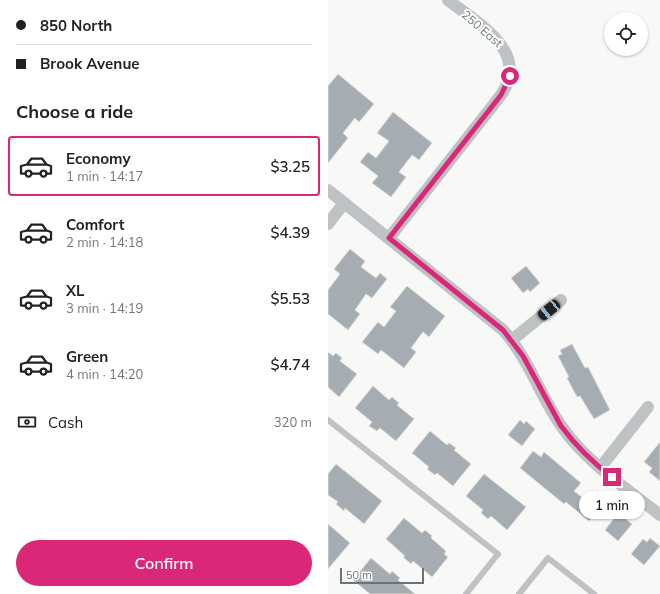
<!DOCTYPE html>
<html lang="en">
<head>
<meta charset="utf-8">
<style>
  body { margin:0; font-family:Mulish,sans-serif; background:#f6f6f6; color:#222; height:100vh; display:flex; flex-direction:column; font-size:15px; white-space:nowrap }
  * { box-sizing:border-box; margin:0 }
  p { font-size:13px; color:#767676 }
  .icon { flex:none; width:22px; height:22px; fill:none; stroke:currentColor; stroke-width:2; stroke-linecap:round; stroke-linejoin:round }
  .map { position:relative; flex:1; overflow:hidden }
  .drawer { display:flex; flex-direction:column; background:#fff; width:328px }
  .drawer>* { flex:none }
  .top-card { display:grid; align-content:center; height:88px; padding:0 16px; background:#fff }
  .fabs { position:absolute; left:276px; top:12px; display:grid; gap:8px }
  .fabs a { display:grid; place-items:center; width:44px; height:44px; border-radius:50%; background:#fff; box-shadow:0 1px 3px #0004; font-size:20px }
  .scale { position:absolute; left:12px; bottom:10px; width:84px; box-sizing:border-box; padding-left:4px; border:2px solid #66747d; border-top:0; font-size:11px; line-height:14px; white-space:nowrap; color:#66747d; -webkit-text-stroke:3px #fff; paint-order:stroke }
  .end { position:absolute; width:18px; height:18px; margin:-9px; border:5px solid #db2777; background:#fff; box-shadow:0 0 0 2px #fff }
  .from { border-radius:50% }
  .bubble { position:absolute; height:28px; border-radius:14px; background:#fff; box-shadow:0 1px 3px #0004; font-size:13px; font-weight:600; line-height:28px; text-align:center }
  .car { position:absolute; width:12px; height:24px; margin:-12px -6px; border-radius:5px; box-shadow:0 0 3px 1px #0007; background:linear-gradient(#222 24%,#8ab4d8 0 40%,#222 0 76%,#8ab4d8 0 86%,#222 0) }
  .top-card b { display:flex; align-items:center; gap:14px; height:38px; font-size:15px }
  .top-card b+b { border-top:1px solid #e0e0e0 }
  .top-card i { width:10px; height:10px; background:#222 }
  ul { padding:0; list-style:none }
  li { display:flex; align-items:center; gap:12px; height:60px; margin:0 8px 6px; padding:0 8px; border:2px solid transparent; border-radius:4px }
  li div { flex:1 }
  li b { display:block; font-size:15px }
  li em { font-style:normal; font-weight:600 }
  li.selected { border-color:#db2777 }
  li>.icon { width:36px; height:36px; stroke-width:1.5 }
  h2 { padding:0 16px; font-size:18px; line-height:48px }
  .pay { display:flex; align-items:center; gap:10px; height:44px; padding:0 16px; font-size:15px }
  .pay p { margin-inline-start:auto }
  .cta { display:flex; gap:8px; margin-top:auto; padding:8px 16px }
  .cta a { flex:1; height:46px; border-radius:24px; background:#db2777; color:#fff; font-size:16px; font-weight:600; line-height:46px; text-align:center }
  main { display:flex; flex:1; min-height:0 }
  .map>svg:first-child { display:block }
</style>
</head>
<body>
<main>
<section class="drawer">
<div class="top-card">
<b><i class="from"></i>850 North</b>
<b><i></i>Brook Avenue</b>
</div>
<h2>Choose a ride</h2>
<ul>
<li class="selected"><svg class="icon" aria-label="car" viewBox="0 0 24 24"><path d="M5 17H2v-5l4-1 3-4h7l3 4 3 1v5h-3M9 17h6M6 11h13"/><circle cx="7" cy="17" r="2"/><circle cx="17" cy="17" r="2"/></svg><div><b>Economy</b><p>1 min · 14:17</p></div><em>$3.25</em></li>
<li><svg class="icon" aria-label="car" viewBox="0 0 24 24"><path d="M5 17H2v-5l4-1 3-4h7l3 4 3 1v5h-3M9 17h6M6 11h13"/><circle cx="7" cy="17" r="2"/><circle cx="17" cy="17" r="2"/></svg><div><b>Comfort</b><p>2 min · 14:18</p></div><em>$4.39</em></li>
<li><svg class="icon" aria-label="car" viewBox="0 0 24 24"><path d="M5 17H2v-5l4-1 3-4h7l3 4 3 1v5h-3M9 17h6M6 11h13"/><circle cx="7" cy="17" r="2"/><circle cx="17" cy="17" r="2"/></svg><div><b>XL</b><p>3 min · 14:19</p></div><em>$5.53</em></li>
<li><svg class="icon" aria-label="car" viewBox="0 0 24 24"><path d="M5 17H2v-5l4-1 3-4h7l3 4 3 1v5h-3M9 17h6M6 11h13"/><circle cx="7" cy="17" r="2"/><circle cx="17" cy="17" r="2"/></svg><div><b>Green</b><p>4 min · 14:20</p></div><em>$4.74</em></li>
</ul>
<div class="pay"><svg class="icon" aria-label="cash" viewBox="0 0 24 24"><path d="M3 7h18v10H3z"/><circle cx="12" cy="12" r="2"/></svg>Cash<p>320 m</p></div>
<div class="cta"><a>Confirm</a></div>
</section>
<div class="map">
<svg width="332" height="594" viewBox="0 0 332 594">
  <rect width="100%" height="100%" fill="#f8f8f6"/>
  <path fill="#a6adb2" stroke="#dadad8" d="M 10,74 L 46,104 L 31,122 L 27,118 L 15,133 L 20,138 L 0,163 L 0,86 Z
    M 65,112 L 104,143 L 91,160 L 84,155 L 71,172 L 78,177 L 63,197 L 44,183 L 50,176 L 32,162 L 40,152 L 48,158 L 61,141 L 49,133 Z
    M 22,249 L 37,261 L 33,267 L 48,278 L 52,273 L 59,279 L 44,298 L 38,294 L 27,310 L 32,314 L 20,330 L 0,314 L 0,290 L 12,274 L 6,269 Z
    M 198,266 L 212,283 L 202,292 L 200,289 L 195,293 L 183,278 Z
    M 79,286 L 117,316 L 101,337 L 95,332 L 83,348 L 88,352 L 76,368 L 53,350 L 50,354 L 34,342 L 50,322 L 56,327 L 68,311 L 62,307 Z
    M 244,344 L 257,368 L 260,367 L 282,410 L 266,419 L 252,396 L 249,397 L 239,378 L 241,377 L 230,356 L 234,354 L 232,350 Z
    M 0,352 L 5,356 L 8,353 L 14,358 L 12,361 L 29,374 L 11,397 L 0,387 Z
    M 45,386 L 61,400 L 64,397 L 71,403 L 69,405 L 86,419 L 68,441 L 52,428 L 49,431 L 41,426 L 44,422 L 27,408 Z
    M 192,420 L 196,424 L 198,421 L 207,429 L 194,446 L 180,435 Z
    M 102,431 L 119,445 L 121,443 L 128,448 L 126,450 L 143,464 L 125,486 L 109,473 L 107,475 L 99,469 L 101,467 L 84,453 Z
    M 332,442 L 332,481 L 321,472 L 324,468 L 316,462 Z
    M 205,451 L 213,457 L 216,452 L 253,483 L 246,491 L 260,502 L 265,496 L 275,504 L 261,521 L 238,502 L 236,504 L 192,468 Z
    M 8,464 L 54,501 L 36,524 L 17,508 L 16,511 L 8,504 L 10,502 L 0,495 L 0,474 Z
    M 156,474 L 198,507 L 179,530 L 163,516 L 160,519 L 153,513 L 155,510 L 138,496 Z
    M 288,516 L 292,519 L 294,516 L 304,524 L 290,541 L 277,530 Z
    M 76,518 L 94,533 L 97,530 L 104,536 L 103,538 L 118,551 L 116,554 L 120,557 L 104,577 L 85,561 L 83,564 L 75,557 L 77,556 L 58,539 Z
    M 0,524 L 22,543 L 0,569 Z
    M 322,538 L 332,546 L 316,565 L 303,554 L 315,539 L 319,542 Z
    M 43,558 L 62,574 L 64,571 L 72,578 L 70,580 L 87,594 L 42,594 L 25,580 Z"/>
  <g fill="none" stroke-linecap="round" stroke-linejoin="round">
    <path stroke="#bec2c5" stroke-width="6" d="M 0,420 L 170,554 L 138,594
      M 191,594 L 220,558 L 266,594"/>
    <path stroke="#bec2c5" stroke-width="12" d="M 0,190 L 175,330 C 201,359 212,396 234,427 C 259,463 298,488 332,515
      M 0,224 L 16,203
      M 61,238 L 173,95 C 203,51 149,23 120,0
      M 184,340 L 233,300
      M 272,468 L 320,407"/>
  </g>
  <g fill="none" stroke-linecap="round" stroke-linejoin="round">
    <path stroke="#db2777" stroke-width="5" d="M 182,76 L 173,95 L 61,238 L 175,330 L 195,356 L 233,426 C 248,446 264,462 284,477"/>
  </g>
  <g text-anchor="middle" stroke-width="4" stroke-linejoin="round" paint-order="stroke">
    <g font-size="12" fill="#66747d" stroke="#fff">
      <text transform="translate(154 29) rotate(41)" y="4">250 East</text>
    </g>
  </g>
</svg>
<div class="fabs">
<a><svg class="icon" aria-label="locate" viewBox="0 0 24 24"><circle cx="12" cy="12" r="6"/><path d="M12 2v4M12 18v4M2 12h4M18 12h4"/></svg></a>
</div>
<div class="scale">50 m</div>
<i class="end from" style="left:182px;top:76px"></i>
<i class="end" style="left:284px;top:477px"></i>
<div class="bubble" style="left:251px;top:491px;width:66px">1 min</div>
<i class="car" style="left:221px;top:310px;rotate:231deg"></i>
</div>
</main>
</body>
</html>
